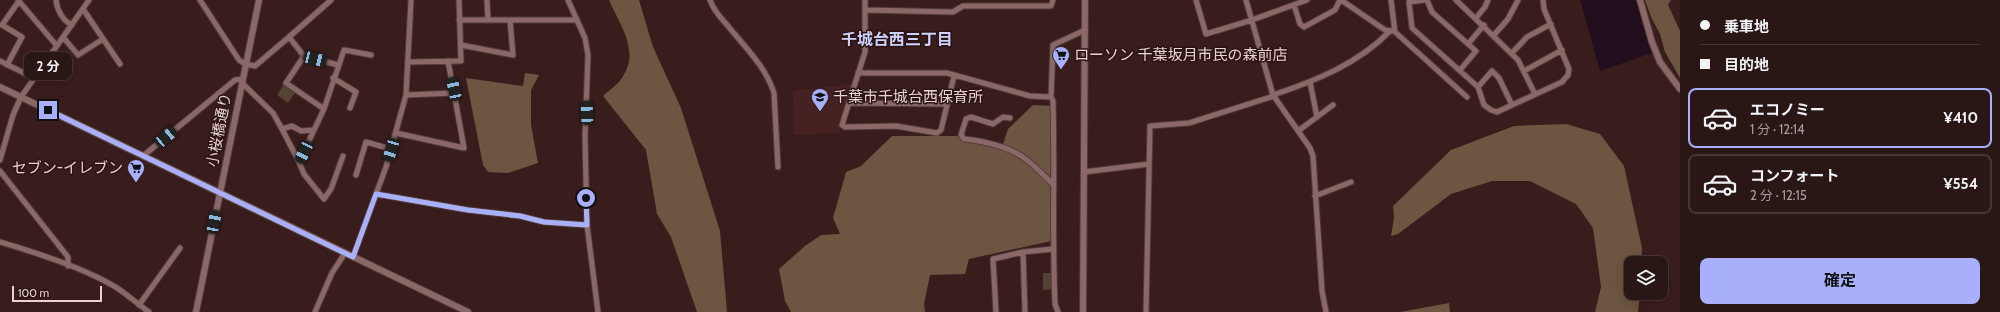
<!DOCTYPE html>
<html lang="ja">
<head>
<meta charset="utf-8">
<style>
  body { margin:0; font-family:Cabin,"Noto Sans JP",sans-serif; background:#362322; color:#f1f3f6; height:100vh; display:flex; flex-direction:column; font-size:15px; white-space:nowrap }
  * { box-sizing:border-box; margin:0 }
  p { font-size:13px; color:#a59fa0 }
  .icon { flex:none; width:22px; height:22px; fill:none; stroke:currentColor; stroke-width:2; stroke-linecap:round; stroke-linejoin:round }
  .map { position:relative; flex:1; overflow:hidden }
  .drawer { display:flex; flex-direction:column; background:#2a1615; width:320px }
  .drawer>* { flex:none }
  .hud { display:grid; align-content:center; height:88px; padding:0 20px; background:#2a1615 }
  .fabs { position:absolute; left:1624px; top:256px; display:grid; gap:8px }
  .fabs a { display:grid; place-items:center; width:44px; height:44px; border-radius:8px; background:#2a1615; box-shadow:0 4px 16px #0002,0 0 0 1px #463534; font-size:20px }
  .scale { position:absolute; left:12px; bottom:10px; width:90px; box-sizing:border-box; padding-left:4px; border:2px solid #e6d3d2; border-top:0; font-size:11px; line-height:14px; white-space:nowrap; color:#e6d3d2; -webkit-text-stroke:3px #2e1313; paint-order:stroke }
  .end { position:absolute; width:18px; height:18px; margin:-9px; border:5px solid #a8b0fc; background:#111; box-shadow:0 0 0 2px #111 }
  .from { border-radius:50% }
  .bubble { position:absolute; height:28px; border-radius:8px; background:#2a1615; box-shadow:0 4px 16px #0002,0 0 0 1px #463534; font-size:13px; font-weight:700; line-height:28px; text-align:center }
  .car { position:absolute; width:12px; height:24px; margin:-12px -6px; border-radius:5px; box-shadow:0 0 3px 1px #0007; background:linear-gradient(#222 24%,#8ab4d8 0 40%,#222 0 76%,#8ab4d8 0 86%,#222 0) }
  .hud b { display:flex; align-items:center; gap:14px; height:38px; font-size:15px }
  .hud b+b { border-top:1px solid #463534 }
  .hud i { width:10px; height:10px; background:#f1f3f6 }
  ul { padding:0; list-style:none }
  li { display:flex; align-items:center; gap:12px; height:60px; margin:0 8px 6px; padding:0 12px; border:2px solid #463534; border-radius:8px }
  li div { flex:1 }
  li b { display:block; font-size:15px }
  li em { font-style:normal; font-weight:700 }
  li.current { border-color:#a8b0fc }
  li>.icon { width:36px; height:36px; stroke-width:1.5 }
  .action { display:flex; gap:8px; margin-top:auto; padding:8px 20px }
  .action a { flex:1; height:46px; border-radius:8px; background:#a8b0fc; color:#111; font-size:16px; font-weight:700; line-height:46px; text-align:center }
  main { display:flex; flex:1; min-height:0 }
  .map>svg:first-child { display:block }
</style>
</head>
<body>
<main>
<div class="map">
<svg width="1680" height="312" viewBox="0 0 1680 312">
  <rect width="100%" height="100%" fill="#381d1c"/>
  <path fill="#452221" d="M 854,84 L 839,133 L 794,135 L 793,91 Z"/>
  <path fill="#544334" d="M 284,84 L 295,93 L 288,103 L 277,95 Z
    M 1043,273 L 1053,273 L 1053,289 L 1043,290 Z"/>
  <path fill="#6c5541" d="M 609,0 L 639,0 L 653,47 L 681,108 L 720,231 L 727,312 L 697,312 L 671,237 L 657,214 L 646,150 L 603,96 C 609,90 619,84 623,76 C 640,51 619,23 609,0 Z
    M 1645,0 L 1671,0 L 1668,5 L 1680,31 L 1680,78 L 1665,52 L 1660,34 L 1651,17 Z
    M 525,73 L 539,75 L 531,90 L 531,125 L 538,163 L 508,173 L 488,172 L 483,165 L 466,78 L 523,86 Z
    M 1033,105 L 1054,106 L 1050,178 L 1052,241 L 969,259 L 965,274 L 930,275 L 924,304 L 925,312 L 791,312 L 785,301 L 779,269 L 805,246 L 821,235 L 840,234 L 833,218 L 846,172 L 861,166 L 892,136 L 963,136 L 991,145 L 1003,144 L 1008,129 Z
    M 1566,124 L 1600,134 L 1624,166 L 1642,248 L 1641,263 L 1631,263 L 1631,293 L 1640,293 L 1638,312 L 1595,312 L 1601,287 L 1593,228 L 1576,204 L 1530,181 L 1492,181 L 1451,194 L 1398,234 L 1391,236 L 1394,218 L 1393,206 L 1451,150 L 1514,126 Z
    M 1449,303 L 1450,312 L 1400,312 Z"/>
  <path fill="#230e1d" d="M 1580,0 L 1636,0 L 1652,53 L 1600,71 Z"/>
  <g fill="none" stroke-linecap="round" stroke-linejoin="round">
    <defs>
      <path id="minor" d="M 18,0 L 57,46
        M 56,0 C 57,10 63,21 72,25
        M 200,0 L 239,60 L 245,64 L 255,66 L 289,37 L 304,56 L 338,65
        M 487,0 L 488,20
        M 568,0 L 585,38 L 588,55 L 585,137 L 587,225 L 598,312
        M 710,0 C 713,10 721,18 728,26 C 744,46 766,67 774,93 L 778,167
        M 865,0 L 865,52 L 842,125 L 845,127 L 896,126 L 937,133 L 941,130 L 954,76
        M 1196,0 L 1206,34 L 1252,20 L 1307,0
        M 1246,0 L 1273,95 L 1310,148 L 1313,156 L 1322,291 L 1326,312
        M 1341,0 L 1385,30 L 1392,31
        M 1391,0 L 1395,32 L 1467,97
        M 1425,0 L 1409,2 L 1412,28 L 1478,87 L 1484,105 L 1491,110 L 1497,112 L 1562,82 L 1568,75 L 1569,69 L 1544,9 L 1543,0
        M 1427,0 L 1432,12 L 1476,51 L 1460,70
        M 1456,0 L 1518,60 L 1535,94
        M 1294,5 L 1300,24 L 1304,27 L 1335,10 L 1340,0
        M 83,9 L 120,64
        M 865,10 L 953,12 L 963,6 L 1051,6 L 1053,0
        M 1476,18 L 1485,7 L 1488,0
        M 459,20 L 577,20
        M 1494,35 L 1508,19 L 1518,0
        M 63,37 L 78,55 L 103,39
        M 289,37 L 331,0
        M 1468,44 L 1484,25
        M 461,45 L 513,55 L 510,20
        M 1512,53 L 1527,37 L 1551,24
        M 304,56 L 286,83 L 324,109
        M 0,61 L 34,78
        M 408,62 L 461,61 L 459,0
        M 7,65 L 22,37 L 2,25 L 19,1
        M 1524,71 L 1562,50
        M 858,73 L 947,73 L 1030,96 L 1051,97 L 1053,45 L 1085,30
        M 333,78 L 356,92 L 350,108
        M 1310,82 L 1317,117
        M 242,83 L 273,113 L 282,129
        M 1478,87 L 1492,71 L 1499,78 L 1512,105
        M 406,95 L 454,93 L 448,61
        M 1273,95 C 1315,81 1358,64 1390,31
        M 1051,97 L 1053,101 C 1055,169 1052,236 1055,304 L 1058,312
        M 849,103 L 947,104
        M 1010,118 L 1003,117 L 993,124 L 971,117 L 966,119 L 961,135 L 964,139 C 984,141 1012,147 1028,161 C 1037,168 1045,177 1053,184
        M 1298,131 L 1333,105
        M 396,133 L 464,148 L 454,93
        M 143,156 L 235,80 L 242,79
        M 343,156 L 331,189 L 324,199 L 304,174 L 299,162 L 324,109 L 344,50 L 371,55
        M 0,160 L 13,115 L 21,97 L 89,0
        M 299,162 L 282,129 L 292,126 L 301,131 L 314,130
        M 0,171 L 68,257 L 68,266
        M 1084,172 L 1149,164
        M 356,175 L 366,142 L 391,149
        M 376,194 L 468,210 L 520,216 L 544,222 L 587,225
        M 1315,196 L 1351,182
        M 0,242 C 34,252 81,267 112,285 C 125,292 136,303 149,312
        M 1023,252 L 1025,312
        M 353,257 L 386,167 L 406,95 L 411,0
        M 139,305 L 180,248
        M 315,312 L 332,273 L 345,253
        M 996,312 L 993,259 L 1023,252 L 1053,249
        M 1146,312 L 1150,126 L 1189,123 L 1274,96"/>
      <path id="tertiary" d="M 1640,0 L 1652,42 L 1660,62 L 1680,89
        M 0,87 L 468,312
        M 196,312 L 259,0
        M 1083,312 L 1085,0"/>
    </defs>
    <use href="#minor" stroke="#523b3c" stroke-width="7"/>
    <use href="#tertiary" stroke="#523b3c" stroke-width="8"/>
    <use href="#minor" stroke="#8a6867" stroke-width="5"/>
    <use href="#tertiary" stroke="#8a6867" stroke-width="6"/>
  </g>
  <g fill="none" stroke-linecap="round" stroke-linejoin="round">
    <path stroke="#a8b0fc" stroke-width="5" d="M 48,110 L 353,257 L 376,194 L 468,210 L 520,216 L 544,222 L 587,225 L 586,198"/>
  </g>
  <defs>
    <symbol id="supermarket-pin" viewBox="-11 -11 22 30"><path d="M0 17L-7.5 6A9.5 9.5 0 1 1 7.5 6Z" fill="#a8b0fc" stroke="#2e1313"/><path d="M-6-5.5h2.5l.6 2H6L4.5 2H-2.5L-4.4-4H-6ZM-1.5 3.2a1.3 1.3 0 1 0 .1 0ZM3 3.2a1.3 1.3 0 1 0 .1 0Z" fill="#111"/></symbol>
    <symbol id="school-pin" viewBox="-11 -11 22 30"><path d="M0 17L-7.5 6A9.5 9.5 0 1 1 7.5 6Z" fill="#a8b0fc" stroke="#2e1313"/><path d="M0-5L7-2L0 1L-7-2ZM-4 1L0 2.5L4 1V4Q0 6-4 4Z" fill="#111"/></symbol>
  </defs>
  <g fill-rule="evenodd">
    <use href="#supermarket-pin" x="1051" y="45" width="20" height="27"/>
    <use href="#school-pin" x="810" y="87" width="20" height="27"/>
    <use href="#supermarket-pin" x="126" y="158" width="20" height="27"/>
  </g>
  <g text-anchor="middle" stroke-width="3" stroke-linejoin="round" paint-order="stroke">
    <g font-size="15" fill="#e6d3d2" stroke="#2e1313" text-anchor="start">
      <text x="1074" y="60">ローソン 千葉坂月市民の森前店</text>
      <text x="833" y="102">千葉市千城台西保育所</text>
      <text x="123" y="173" text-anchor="end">セブン-イレブン</text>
    </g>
    <g font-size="15" fill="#e6d3d2" stroke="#2e1313">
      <text transform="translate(219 130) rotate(-79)" y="5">小桜橋通り</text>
    </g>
    <g font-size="16" font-weight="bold" fill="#ccd2fe" stroke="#2e1313">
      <text x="897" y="45">千城台西三丁目</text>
    </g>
  </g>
</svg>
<div class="fabs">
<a><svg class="icon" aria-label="layers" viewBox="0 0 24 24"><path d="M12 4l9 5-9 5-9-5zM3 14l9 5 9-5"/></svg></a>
</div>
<div class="scale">100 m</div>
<i class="end from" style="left:586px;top:198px"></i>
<i class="end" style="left:48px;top:110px"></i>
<div class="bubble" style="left:24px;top:52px;width:48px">2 分</div>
<i class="car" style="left:315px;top:59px;rotate:104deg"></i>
<i class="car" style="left:454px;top:89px;rotate:348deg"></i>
<i class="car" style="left:587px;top:113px;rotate:358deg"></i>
<i class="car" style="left:166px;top:137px;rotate:50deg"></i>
<i class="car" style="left:391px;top:150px;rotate:197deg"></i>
<i class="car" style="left:304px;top:152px;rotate:206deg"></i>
<i class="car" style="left:214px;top:222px;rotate:11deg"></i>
</div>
<section class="drawer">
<div class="hud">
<b><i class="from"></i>乗車地</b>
<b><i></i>目的地</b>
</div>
<ul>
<li class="current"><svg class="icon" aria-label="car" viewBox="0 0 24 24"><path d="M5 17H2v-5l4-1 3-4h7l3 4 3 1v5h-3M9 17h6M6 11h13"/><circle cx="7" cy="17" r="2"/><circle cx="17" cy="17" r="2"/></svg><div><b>エコノミー</b><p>1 分 · 12:14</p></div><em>¥410</em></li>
<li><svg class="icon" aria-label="car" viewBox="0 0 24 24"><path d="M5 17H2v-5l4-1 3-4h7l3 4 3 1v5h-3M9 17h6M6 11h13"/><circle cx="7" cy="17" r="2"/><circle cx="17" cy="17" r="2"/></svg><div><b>コンフォート</b><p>2 分 · 12:15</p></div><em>¥554</em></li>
</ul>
<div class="action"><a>確定</a></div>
</section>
</main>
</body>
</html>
